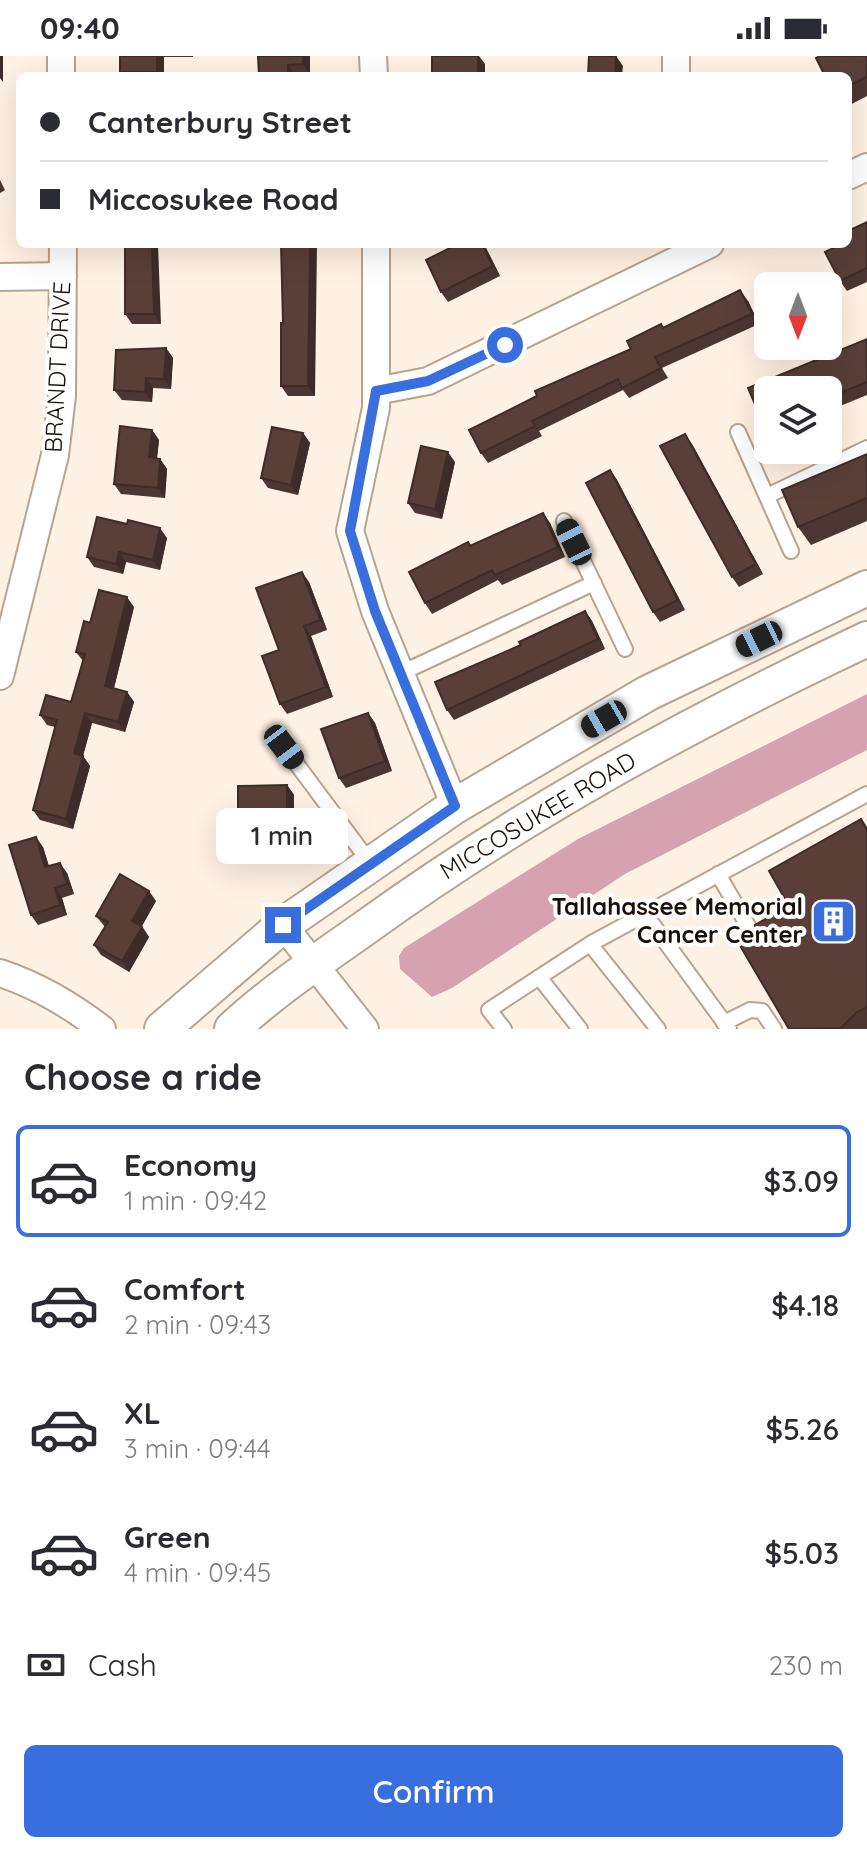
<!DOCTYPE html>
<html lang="en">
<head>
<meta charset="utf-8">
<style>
  body { margin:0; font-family:Quicksand,sans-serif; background:#f2f2f3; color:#2b2b33; height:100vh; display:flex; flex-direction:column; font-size:30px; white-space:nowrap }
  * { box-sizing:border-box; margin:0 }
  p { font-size:26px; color:#7c7c81 }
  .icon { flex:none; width:44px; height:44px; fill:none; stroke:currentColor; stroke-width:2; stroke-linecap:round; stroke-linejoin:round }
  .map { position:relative; height:973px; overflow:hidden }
  .details { display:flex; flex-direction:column; background:#fff; flex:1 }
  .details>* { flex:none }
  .banner { position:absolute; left:16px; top:16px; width:836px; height:176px; border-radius:12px; box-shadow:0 8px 32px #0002; display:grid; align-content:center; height:176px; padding:0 24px; background:#fff }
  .needle { width:52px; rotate:180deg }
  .tools { position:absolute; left:754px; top:216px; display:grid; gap:16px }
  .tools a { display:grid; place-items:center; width:88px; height:88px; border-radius:12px; background:#fff; box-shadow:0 8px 32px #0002; font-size:40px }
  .end { position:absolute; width:36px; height:36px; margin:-18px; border:10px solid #386edd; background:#fff; box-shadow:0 0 0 4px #fff }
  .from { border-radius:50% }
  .bubble { position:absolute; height:56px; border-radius:12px; background:#fff; box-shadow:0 8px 32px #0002; font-size:26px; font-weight:600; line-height:56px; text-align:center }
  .car { position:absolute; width:24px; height:48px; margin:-24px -12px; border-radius:10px; box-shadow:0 0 6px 2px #0007; background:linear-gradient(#222 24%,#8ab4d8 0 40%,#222 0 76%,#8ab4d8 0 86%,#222 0) }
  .banner b { display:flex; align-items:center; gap:28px; height:76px; font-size:30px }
  .banner b+b { border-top:2px solid #e1e1e2 }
  .banner i { width:20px; height:20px; background:#2b2b33 }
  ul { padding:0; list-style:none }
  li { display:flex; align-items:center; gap:24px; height:112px; margin:0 16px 12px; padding:0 8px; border:4px solid transparent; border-radius:12px }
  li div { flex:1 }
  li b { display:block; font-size:30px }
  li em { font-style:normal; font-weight:600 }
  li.on { border-color:#386edd }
  li>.icon { width:72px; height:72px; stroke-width:1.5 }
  h2 { padding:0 24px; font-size:36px; line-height:96px }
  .pay { display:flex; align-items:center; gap:20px; height:88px; padding:0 24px; font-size:30px }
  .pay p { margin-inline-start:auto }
  .button { display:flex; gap:16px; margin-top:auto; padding:16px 24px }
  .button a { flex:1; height:92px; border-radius:12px; background:#386edd; color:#fff; font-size:32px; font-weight:600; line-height:92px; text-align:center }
  .status { display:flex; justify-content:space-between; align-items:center; height:56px; padding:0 40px; background:#fff; direction:ltr }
  .status svg { height:22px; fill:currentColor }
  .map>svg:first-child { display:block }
</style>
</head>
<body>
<div class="status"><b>09:40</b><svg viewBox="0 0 49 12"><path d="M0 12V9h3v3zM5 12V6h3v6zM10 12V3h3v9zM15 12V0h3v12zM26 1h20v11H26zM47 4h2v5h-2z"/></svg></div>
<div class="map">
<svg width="867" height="973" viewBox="0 0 867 973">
  <rect width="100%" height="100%" fill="#fff1e3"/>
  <path fill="#d7a2b0" d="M 867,638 L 867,694 L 625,818 L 452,932 L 432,941 L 400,913 L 399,900 L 404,892 L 578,783 Z"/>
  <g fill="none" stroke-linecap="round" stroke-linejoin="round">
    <defs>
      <path id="service" d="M 738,376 L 791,495
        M 767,440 L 867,392
        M 564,465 L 625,593
        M 399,618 L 594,527
        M 284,691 L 371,808
        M 718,818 L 762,894
        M 645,858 L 729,973
        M 590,888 L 658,973
        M 539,921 L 580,973
        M 724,967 L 750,954 L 762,955 L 774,973
        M 504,973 L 489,954 L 590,888 L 867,738"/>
      <path id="minor" d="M 61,0 L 61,20
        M 373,0 L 374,20
        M 676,20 L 676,0
        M 848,120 L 867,111
        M 376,188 L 376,352 L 350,475 L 375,555 L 455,750
        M 0,221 L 63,220
        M 376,335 L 428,325 L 710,188
        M 0,620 L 55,399 L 62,340 L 63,188
        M 283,869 L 365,973
        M 0,917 C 39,930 70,949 102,973"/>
      <path id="tertiary" d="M 162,973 L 283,869 L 455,750 L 648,637 L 867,532
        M 232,973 C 272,936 318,905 362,874 C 522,758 689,667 867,583"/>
    </defs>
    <use href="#service" stroke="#b9a38d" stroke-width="18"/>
    <use href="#minor" stroke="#b9a38d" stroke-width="30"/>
    <use href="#tertiary" stroke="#b9a38d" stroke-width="38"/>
    <use href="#service" stroke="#fff" stroke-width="14"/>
    <use href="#minor" stroke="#fff" stroke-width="26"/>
    <use href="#tertiary" stroke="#fff" stroke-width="34"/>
  </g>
  <path fill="#4d3631" d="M 120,0 L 193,0 L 193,1 L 164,1 L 164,20 L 122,20 L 120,16 Z
    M 258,0 L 310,0 L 310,18 L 295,19 L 295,20 L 259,20 Z
    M 867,0 L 867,40 L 848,50 L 848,20 Z
    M 0,124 L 5,134 L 0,137 Z
    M 867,166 L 867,226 L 847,235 L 840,225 L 848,188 Z
    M 125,188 L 161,268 L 132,268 L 125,258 Z
    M 458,188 L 484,188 L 500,220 L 448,246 L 441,236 Z
    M 748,245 L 759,268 L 662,312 L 668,322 L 629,342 L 623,334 L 539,375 L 542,380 L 488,407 L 481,397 L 631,293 L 663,272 Z
    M 281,267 L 315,340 L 288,340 L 281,330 Z
    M 867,283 L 867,339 L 828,355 L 828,334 L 768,334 L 768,375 L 764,369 L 748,332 Z
    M 166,292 L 173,302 L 171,333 L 153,332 L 152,346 L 122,344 L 114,334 Z
    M 152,374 L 159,384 L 157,402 L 160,403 L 167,413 L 165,442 L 121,438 L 114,428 Z
    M 303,377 L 310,387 L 298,439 L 268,432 L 261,422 Z
    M 692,388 L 763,518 L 739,531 L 732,521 Z
    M 867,398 L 867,465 L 811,489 L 798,471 Z
    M 455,406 L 442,463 L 415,457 L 408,447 Z
    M 610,414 L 617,424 L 685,554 L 660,566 L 653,556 Z
    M 543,457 L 550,467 L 565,501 L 502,529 L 498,524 L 432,558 L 425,547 L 468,486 L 471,490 Z
    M 167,482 L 160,514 L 126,506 L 123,518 L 94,511 L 87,501 Z
    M 309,526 L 327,574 L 311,580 L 333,641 L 287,658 L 280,648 L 279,594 Z
    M 134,551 L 114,632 L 127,636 L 134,646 L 125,676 L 92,667 L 83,700 L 90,710 L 73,773 L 40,764 L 33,754 L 55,671 L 47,669 L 40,659 L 71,646 L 83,605 L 76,596 L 90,567 Z
    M 585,555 L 592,565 L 605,593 L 454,664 L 447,654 L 521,589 Z
    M 368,657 L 375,667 L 392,715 L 346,732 L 339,722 Z
    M 287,729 L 294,739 L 294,791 L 245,791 L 238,781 Z
    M 867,771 L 867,973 L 789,973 L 789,850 Z
    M 43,791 L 49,810 L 67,817 L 74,838 L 62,842 L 67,859 L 38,869 L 31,859 Z
    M 156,845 L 142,870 L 149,881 L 129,916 L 101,899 L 94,889 L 105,871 L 96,860 Z"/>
  <path fill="#3f2c28" d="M 0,0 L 3,0 L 3,26 L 0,22 Z
    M 157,0 L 163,0 L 164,1 L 164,20 L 160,20 L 157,16 Z
    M 303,0 L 310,0 L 310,18 L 303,8 Z
    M 478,0 L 479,0 L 485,8 L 485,20 L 478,20 Z
    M 616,0 L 623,10 L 622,20 L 615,20 Z
    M 288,9 L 295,19 L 295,20 L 288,20 Z
    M 152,188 L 158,188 L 161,268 L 154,258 Z
    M 310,188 L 317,188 L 315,340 L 308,330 Z
    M 482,188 L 484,188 L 500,220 L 493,210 Z
    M 740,234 L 748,245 L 759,268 L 752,258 Z
    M 166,292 L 173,302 L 171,333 L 164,323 Z
    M 146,322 L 153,332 L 152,346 L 145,336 Z
    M 152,374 L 159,384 L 156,411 L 149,401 Z
    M 303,377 L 310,387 L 298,439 L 291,429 Z
    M 685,378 L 692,388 L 763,518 L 756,508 Z
    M 448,396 L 455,406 L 442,463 L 435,453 Z
    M 160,403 L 167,413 L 165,442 L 158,432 Z
    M 610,414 L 617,424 L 685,554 L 678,544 Z
    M 543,457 L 550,467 L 565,501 L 558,491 Z
    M 160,472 L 167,482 L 160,514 L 153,504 Z
    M 119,496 L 126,506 L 123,518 L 116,508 Z
    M 302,516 L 309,526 L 327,574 L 320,564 Z
    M 127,541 L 134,551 L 112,640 L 105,630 Z
    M 585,555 L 592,565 L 605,593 L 598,583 Z
    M 304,570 L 311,580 L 333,641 L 326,631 Z
    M 127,636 L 134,646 L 125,676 L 118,666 Z
    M 85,657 L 92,667 L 81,707 L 74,697 Z
    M 368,657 L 375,667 L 392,715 L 385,705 Z
    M 83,700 L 90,710 L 73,773 L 66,763 Z
    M 287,729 L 294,739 L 294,791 L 287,781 Z
    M 36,781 L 43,791 L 52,821 L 45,811 Z
    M 60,807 L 67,817 L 74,838 L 67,828 Z
    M 55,832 L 62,842 L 67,859 L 60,849 Z
    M 149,835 L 156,845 L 139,875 L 132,865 Z
    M 142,871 L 149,881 L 129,916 L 122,905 Z"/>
  <path fill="#5a3f39" stroke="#3f2c28" stroke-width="2" d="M 120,0 L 157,0 L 157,16 L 120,16 Z
    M 258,0 L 303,0 L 303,8 L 288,9 L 288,20 L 259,20 Z
    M 432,0 L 478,0 L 478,20 L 432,20 Z
    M 589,0 L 616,0 L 615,20 L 588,20 Z
    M 820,0 L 867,0 L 867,21 L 848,30 L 848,20 L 825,20 L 816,2 Z
    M 867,166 L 867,212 L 840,225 L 825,196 L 842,188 L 848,188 L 848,175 Z
    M 125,188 L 152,188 L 154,258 L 125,258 Z
    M 281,188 L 310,188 L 308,330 L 281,330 L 281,267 L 283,267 Z
    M 458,188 L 482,188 L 493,210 L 441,236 L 426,204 Z
    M 740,234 L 752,258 L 655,301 L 661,312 L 622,332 L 618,323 L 532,365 L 535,370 L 481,397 L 469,374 L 537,340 L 535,335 L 631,293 L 627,285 L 661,268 L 663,272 Z
    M 867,283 L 867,326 L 828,342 L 828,334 L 768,334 L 768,367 L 764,369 L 748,332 Z
    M 166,292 L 164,323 L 146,322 L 145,336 L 114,334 L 116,294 Z
    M 120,370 L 152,374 L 149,401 L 160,403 L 158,432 L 114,428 Z
    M 272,371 L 303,377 L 291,429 L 261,422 Z
    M 685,378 L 756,508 L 732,521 L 660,390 Z
    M 421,390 L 448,396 L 435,453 L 408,447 Z
    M 867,398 L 867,442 L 798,471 L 782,434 Z
    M 610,414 L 678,544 L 653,556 L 586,427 Z
    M 543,457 L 558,491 L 495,519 L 492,514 L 425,547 L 409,516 L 468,486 L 470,490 Z
    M 97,461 L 127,468 L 128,464 L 160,472 L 153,504 L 119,496 L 116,508 L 87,501 Z
    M 302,516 L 320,564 L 304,570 L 326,631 L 280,648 L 262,600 L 279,594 L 256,532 Z
    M 99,534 L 127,541 L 105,630 L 127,636 L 118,666 L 85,657 L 74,697 L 83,700 L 66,763 L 33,754 L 57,664 L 40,659 L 46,639 L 71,646 L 85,598 L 76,596 L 84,565 L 90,567 Z
    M 585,555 L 598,583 L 447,654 L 435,626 L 521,589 L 519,586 Z
    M 368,657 L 385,705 L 339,722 L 321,673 Z
    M 287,729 L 287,781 L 238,781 L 238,730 Z
    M 861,763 L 867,773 L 867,951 L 857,956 L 841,972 L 789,973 L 735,881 L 751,883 L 756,878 L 755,869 L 789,850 L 769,815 Z
    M 36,781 L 45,811 L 60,807 L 67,828 L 55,832 L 60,849 L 31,859 L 9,789 Z
    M 120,818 L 149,835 L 132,865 L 142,871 L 122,905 L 94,889 L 108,866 L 96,860 Z"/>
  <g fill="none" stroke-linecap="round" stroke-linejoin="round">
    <path stroke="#386edd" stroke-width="10" d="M 283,869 L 455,750 L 375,555 L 350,475 L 376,335 L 428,325 L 505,289"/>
  </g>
  <defs>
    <symbol id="building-square" viewBox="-11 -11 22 22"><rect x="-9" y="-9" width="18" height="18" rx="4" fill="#386edd" stroke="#fff"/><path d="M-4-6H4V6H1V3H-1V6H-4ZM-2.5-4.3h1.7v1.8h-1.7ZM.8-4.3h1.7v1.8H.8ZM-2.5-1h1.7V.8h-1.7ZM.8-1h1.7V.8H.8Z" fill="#fff"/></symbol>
  </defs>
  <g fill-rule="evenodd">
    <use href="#building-square" x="808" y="840" width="51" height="51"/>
  </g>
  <g text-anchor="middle" stroke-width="8" stroke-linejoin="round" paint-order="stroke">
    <g font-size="24" fill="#181008" stroke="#fff">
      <text transform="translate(58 311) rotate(-87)" y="8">BRANDT DRIVE</text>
      <text transform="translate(538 760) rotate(-31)" y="8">MICCOSUKEE ROAD</text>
    </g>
    <g font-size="24" font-weight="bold" fill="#181008" stroke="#fff" text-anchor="end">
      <text x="803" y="859">Tallahassee Memorial<tspan x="803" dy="28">Cancer Center</tspan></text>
    </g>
  </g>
</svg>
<div class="tools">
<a><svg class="needle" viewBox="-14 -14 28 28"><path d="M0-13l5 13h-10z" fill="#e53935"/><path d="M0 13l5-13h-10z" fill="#7c7c81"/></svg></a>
<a><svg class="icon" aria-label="layers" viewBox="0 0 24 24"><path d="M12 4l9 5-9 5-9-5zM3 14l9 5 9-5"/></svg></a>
</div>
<i class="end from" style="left:505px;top:289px"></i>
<i class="end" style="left:283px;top:869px"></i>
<div class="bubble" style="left:216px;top:752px;width:132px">1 min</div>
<i class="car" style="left:574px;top:486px;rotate:334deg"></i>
<i class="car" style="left:759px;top:583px;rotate:244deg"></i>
<i class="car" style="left:604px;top:663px;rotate:240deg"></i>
<i class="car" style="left:284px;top:691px;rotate:143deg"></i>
<div class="banner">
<b><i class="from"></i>Canterbury Street</b>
<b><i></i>Miccosukee Road</b>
</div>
</div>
<section class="details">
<h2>Choose a ride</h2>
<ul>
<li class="on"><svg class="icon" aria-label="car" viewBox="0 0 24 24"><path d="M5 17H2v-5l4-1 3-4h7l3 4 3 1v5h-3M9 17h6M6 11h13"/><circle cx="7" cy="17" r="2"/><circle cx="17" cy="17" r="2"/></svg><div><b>Economy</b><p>1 min · 09:42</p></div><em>$3.09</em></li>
<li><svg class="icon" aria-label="car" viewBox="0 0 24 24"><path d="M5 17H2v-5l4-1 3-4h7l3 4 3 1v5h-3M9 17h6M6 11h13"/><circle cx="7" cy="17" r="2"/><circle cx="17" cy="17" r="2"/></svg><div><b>Comfort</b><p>2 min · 09:43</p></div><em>$4.18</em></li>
<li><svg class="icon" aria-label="car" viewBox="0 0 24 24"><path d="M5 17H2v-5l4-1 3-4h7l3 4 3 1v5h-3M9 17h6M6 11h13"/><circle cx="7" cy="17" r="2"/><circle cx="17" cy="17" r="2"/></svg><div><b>XL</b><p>3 min · 09:44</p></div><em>$5.26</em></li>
<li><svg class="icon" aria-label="car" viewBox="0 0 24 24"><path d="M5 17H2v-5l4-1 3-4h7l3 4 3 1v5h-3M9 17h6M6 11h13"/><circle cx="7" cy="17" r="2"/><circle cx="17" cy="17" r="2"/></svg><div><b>Green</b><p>4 min · 09:45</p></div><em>$5.03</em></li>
</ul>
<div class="pay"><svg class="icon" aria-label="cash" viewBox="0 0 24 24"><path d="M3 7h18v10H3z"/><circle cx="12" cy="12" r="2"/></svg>Cash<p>230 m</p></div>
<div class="button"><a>Confirm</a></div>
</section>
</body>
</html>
